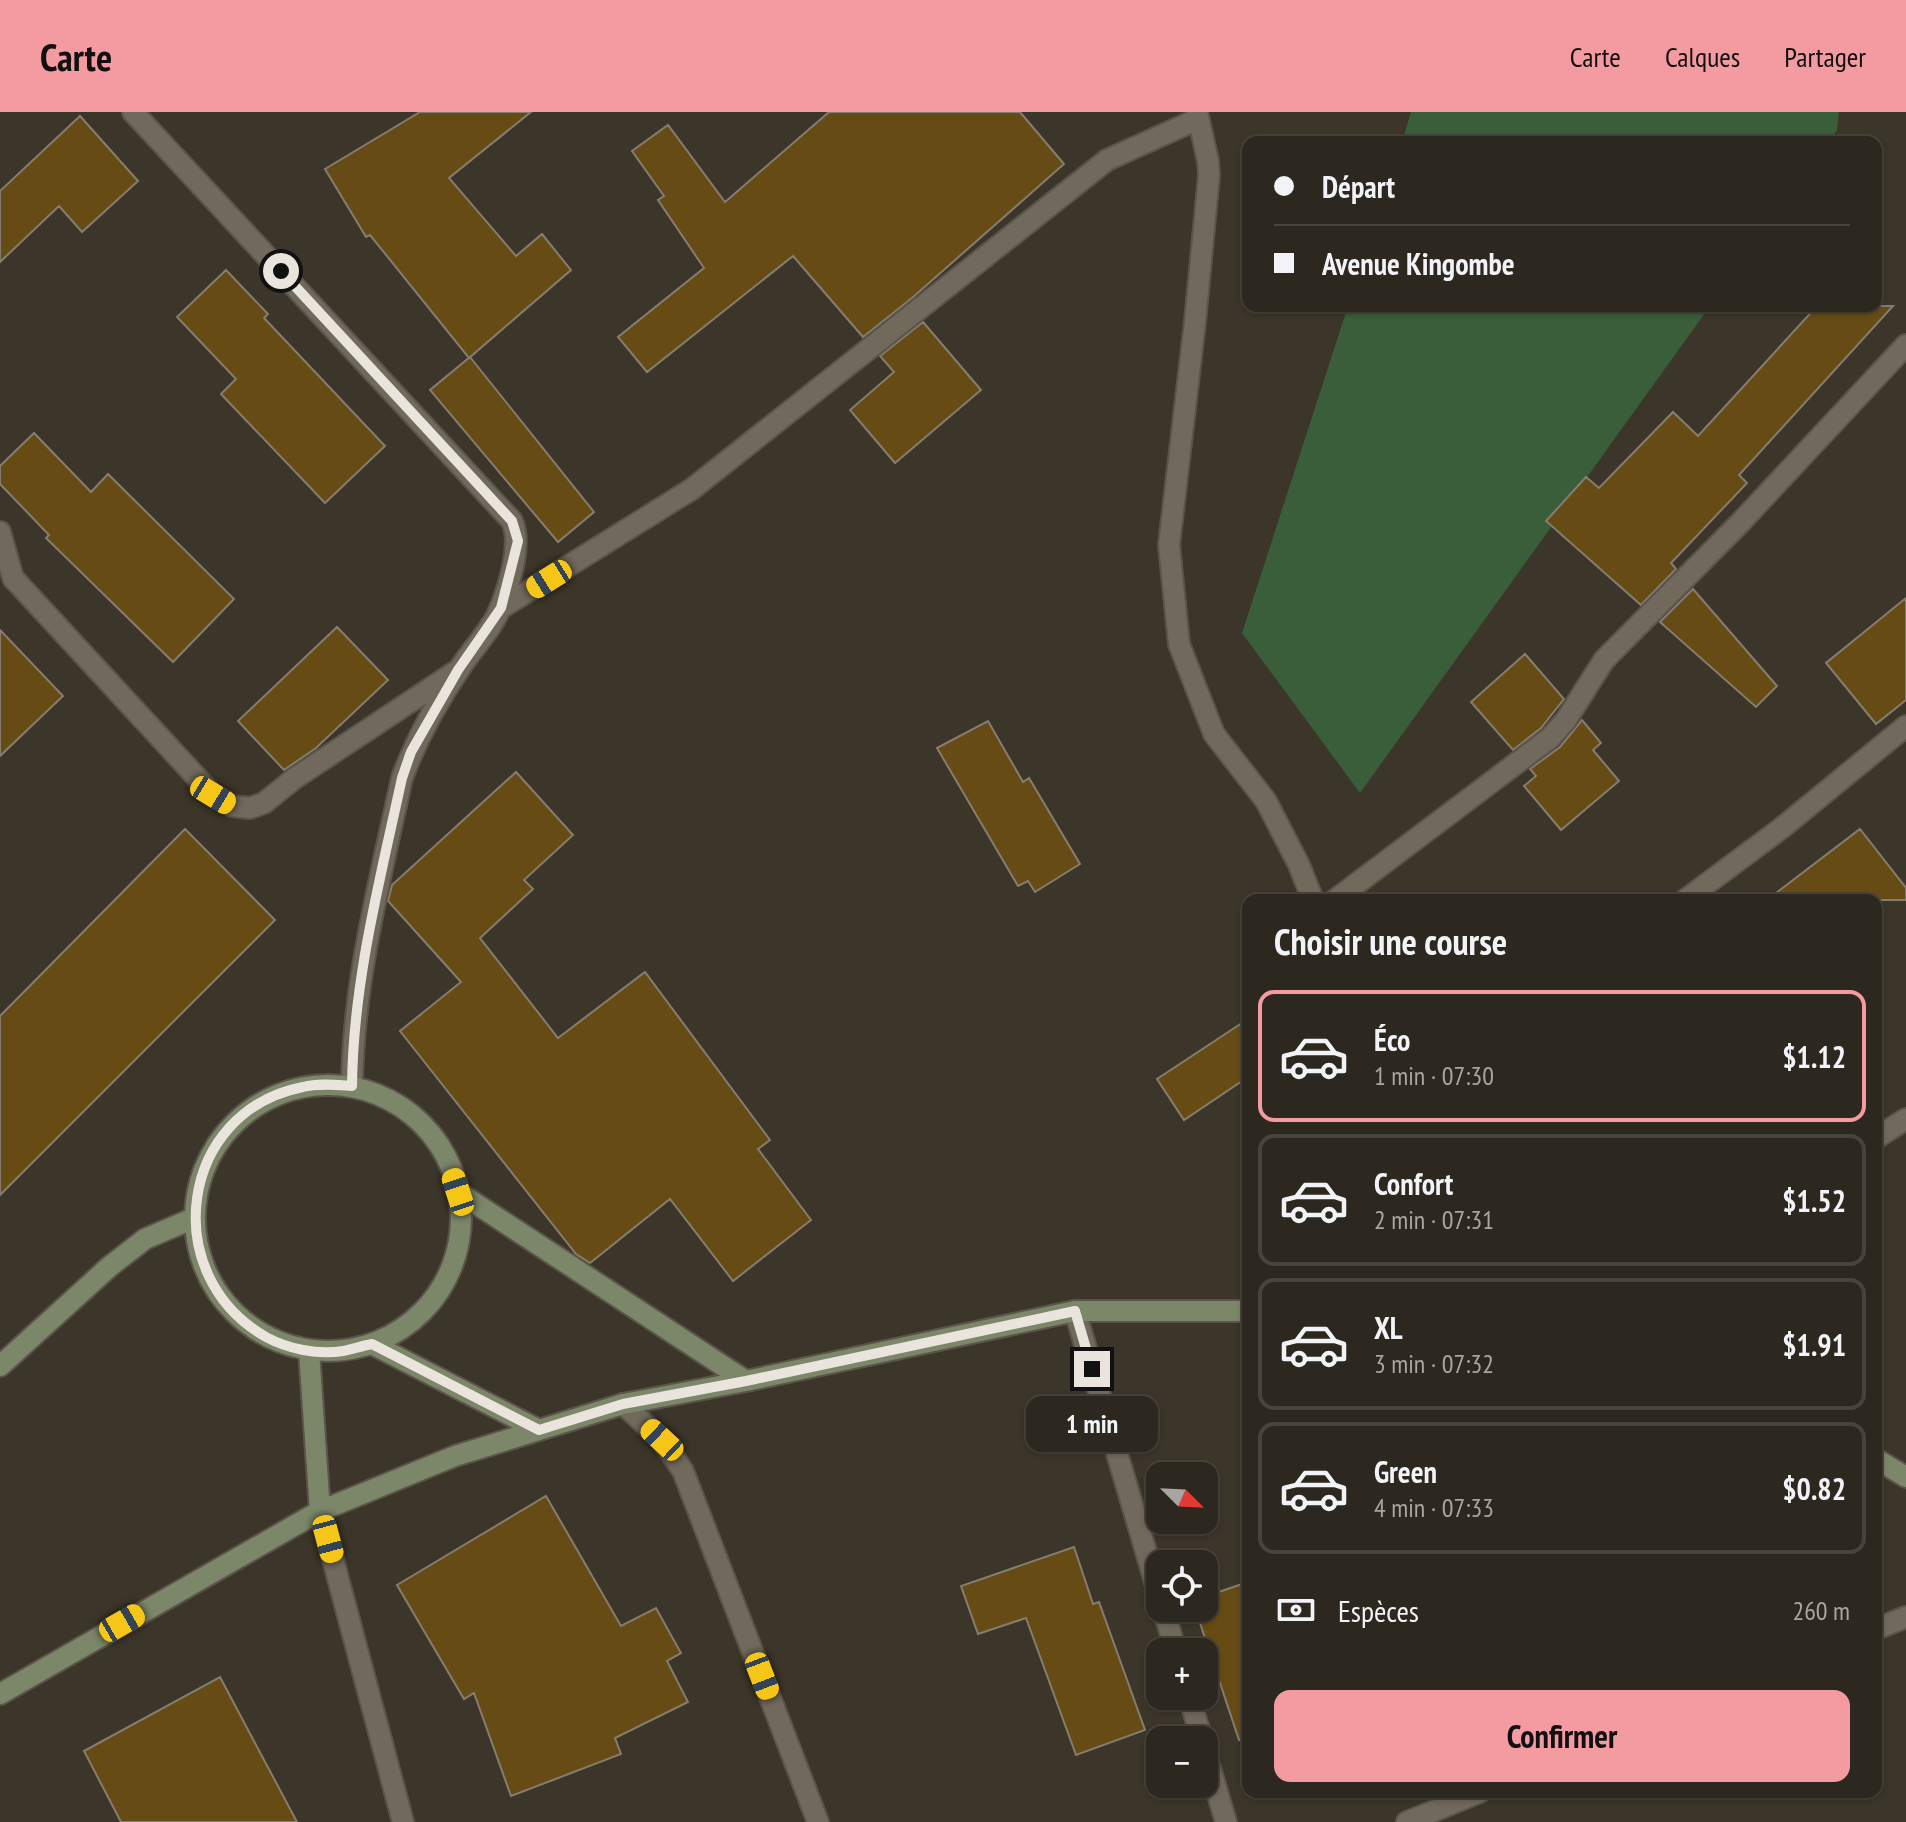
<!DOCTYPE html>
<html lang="fr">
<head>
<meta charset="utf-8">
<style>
  body { margin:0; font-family:"PT Sans Narrow",sans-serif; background:#39342c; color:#f1f3f6; height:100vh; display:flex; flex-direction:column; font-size:30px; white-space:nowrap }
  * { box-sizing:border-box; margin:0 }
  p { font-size:26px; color:#a7a6a4 }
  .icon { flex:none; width:44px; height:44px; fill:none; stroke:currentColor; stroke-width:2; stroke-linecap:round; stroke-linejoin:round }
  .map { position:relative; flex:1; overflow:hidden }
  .sheet { position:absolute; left:1242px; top:782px; width:640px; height:904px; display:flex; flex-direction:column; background:#2d281f; border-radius:16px; box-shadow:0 2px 6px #0004,0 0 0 2px #48443d }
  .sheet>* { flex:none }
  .banner { position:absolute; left:1242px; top:24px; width:640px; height:176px; border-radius:16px; box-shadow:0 2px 6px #0004,0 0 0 2px #48443d; display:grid; align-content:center; height:176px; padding:0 32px; background:#2d281f }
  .needle { width:52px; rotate:114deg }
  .fabs { position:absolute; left:1146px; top:1350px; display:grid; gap:16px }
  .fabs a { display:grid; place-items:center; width:72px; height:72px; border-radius:16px; background:#2d281f; box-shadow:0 2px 6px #0004,0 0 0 2px #48443d; font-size:40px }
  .end { position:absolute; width:36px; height:36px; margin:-18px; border:10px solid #e9e5dd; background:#111; box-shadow:0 0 0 4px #111 }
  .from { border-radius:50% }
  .bubble { position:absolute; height:56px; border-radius:16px; background:#2d281f; box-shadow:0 2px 6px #0004,0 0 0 2px #48443d; font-size:26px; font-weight:700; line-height:56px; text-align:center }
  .car { position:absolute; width:24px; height:48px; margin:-24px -12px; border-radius:10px; box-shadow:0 0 6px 2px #0007; background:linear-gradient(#f5c518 24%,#345 0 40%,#f5c518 0 76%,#345 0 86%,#f5c518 0) }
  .banner b { display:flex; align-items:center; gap:28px; height:76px; font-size:30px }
  .banner b+b { border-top:2px solid #48443d }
  .banner i { width:20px; height:20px; background:#f1f3f6 }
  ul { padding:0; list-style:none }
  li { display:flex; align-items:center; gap:24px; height:132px; margin:0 16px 12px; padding:0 16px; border:4px solid #48443d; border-radius:16px }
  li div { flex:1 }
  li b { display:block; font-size:30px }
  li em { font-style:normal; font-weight:700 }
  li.on { border-color:#f49aa1 }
  li>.icon { width:72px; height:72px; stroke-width:1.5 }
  h2 { padding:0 32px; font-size:36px; line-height:96px }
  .pay { display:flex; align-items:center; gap:20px; height:88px; padding:0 32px; font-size:30px }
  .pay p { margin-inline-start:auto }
  .action { display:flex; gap:16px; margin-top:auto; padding:16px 32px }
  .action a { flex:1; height:92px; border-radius:16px; background:#f49aa1; color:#111; font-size:32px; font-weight:700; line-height:92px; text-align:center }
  header { display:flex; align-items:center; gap:48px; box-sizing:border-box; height:112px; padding:0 40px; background:#f49aa1; color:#111 }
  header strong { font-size:38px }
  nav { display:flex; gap:44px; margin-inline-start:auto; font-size:28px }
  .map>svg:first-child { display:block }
</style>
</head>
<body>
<header>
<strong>Carte</strong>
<nav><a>Carte</a><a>Calques</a><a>Partager</a></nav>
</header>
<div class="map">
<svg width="1906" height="1710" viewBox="0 0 1906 1710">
  <rect width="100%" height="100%" fill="#3c3529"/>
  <path fill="#3a5e3a" d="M 1411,0 L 1839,0 L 1837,18 L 1828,30 L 1402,30 Z
    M 1348,194 L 1710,194 L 1360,681 L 1242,521 Z"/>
  <path fill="#664c14" stroke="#857d6f" stroke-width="2" d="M 420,0 L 531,0 L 449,66 L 516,144 L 542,122 L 571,158 L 469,246 L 370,123 L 366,125 L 325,57 Z
    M 829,0 L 1020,0 L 1064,52 L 912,186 L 863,225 L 793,144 L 647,260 L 618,225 L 704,156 L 658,88 L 664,84 L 632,39 L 668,13 L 725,90 Z
    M 80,4 L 138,69 L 82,120 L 59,94 L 0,150 L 0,79 Z
    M 226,158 L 268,202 L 264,206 L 385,334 L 325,391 L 221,282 L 236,267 L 177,205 Z
    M 1817,194 L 1893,194 L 1739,363 L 1747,371 L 1671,451 L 1676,457 L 1641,493 L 1546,409 L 1586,365 L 1599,376 L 1673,300 L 1698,324 Z
    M 923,210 L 981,278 L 895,351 L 850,298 L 894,260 L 880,244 Z
    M 470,245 L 594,400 L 558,430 L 430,278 Z
    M 34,321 L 91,380 L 108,362 L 234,487 L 173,550 L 46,426 L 49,423 L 0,372 L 0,354 Z
    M 1693,477 L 1777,574 L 1756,595 L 1660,510 Z
    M 1906,486 L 1906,588 L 1876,612 L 1826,551 Z
    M 337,515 L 388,568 L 316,636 L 284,658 L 238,609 Z
    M 0,518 L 63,584 L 0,644 Z
    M 1525,542 L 1564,587 L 1541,616 L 1513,638 L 1471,590 Z
    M 1582,608 L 1601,631 L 1593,638 L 1619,669 L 1561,718 L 1524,674 L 1536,664 L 1530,657 L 1560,635 Z
    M 988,609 L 1023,670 L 1029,666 L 1080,752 L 1035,780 L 1028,769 L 1018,774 L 937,636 Z
    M 516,660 L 573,723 L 524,768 L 533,777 L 480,826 L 558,926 L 645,860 L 770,1028 L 758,1037 L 811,1108 L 733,1169 L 670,1087 L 590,1151 L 576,1142 L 400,919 L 461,870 L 388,789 L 392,773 Z
    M 185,717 L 275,808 L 0,1083 L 0,904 Z
    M 1860,717 L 1906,776 L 1906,788 L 1767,788 Z
    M 1248,907 L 1248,965 L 1184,1008 L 1157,967 Z
    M 546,1384 L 621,1514 L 656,1496 L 681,1541 L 667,1549 L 688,1590 L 615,1626 L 621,1642 L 511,1684 L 474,1581 L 464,1587 L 397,1473 Z
    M 1074,1435 L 1093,1492 L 1099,1490 L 1145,1618 L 1076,1643 L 1026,1506 L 978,1522 L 961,1474 Z
    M 1248,1470 L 1248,1627 L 1239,1628 L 1195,1496 L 1204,1496 L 1204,1485 Z
    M 220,1565 L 297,1710 L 121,1710 L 84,1639 Z"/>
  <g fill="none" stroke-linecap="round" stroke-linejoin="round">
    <defs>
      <path id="street" d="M 133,0 L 512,409 C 522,431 510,471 501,494 C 493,516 473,536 460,556 C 437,590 416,628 402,666 C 380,768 353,870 352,974
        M 1197,0 L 1208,49 L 1209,63 L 1195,210 L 1169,433 L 1179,532 L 1214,622 L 1266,689 L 1299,753 L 1313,788
        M 0,420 L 13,466 L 213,683 L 232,694 L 250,696 L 264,691 L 295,666 L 455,560
        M 501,496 L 692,377 L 1107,48 L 1198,7
        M 1335,788 L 1550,626 L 1566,608 L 1604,548 L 1740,411 L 1906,233
        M 1685,788 L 1783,715 L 1906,614
        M 1876,1026 L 1906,1007
        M 1075,1199 L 1160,1487
        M 623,1292 L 662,1328 L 683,1359 L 818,1710
        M 320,1399 L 403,1710
        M 1163,1496 L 1176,1540
        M 1876,1517 L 1906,1505
        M 1189,1584 L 1202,1628
        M 1204,1636 L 1226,1710
        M 1407,1710 L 1480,1680"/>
      <path id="secondary" d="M195 1106a133 133 0 1 1 266 0a133 133 0 1 1-266 0Z
        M 458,1080 L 746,1269
        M 372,1232 L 539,1318
        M 309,1239 L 320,1399
        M 0,1254 L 109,1155 L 145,1127 L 194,1106
        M 1876,1347 L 1906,1365
        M 0,1582 L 320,1399 L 455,1344 L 623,1292 L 746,1269 L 1075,1199 L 1248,1199"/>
    </defs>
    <use href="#street" stroke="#5a544a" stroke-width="24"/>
    <use href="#secondary" stroke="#5a544a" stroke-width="24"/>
    <use href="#street" stroke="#71695c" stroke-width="20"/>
    <use href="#secondary" stroke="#7c8668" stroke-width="20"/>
  </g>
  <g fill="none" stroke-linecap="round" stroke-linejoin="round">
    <path stroke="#e9e5dd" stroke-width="10" d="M 281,159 L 512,409 L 518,429 L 501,496 L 458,558 L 411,640 L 402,666 C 380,768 353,870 352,974 C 336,973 319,971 303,975 C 179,999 157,1163 266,1225 C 288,1237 317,1243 343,1239 C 352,1237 362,1234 372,1232 L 539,1318 L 623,1292 L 746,1269 L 1075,1199 L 1092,1257"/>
  </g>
</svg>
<div class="fabs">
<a><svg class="needle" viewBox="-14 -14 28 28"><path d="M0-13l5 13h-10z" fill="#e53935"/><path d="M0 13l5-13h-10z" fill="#a7a6a4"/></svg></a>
<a><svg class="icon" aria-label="locate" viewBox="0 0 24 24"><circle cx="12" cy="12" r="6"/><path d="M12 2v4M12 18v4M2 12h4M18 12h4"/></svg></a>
<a>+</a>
<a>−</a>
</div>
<i class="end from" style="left:281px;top:159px"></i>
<i class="end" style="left:1092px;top:1257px"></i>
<div class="bubble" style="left:1026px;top:1284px;width:132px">1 min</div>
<i class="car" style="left:549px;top:467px;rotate:238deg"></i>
<i class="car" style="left:213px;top:683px;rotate:121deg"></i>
<i class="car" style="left:458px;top:1080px;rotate:342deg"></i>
<i class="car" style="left:662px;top:1328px;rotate:313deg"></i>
<i class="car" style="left:328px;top:1427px;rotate:165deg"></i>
<i class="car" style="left:122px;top:1511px;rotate:60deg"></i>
<i class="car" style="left:762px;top:1564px;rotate:159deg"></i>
<div class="banner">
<b><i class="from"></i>Départ</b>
<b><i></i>Avenue Kingombe</b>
</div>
<section class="sheet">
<h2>Choisir une course</h2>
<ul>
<li class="on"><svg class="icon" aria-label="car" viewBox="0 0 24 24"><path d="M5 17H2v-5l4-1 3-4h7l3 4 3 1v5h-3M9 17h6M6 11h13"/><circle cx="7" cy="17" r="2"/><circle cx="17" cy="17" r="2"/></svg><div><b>Éco</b><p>1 min · 07:30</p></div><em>$1.12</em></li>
<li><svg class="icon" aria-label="car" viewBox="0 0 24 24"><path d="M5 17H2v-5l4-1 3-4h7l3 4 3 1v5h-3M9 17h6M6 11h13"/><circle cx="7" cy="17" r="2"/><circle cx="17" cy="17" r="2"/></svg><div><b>Confort</b><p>2 min · 07:31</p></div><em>$1.52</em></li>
<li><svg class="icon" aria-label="car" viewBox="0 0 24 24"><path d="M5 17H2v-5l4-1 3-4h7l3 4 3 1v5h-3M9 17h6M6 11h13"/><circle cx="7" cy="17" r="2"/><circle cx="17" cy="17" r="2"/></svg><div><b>XL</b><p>3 min · 07:32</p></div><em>$1.91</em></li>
<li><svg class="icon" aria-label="car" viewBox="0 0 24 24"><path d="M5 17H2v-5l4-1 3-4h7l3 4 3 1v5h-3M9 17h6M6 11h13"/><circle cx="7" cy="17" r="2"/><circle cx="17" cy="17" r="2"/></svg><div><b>Green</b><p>4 min · 07:33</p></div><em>$0.82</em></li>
</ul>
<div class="pay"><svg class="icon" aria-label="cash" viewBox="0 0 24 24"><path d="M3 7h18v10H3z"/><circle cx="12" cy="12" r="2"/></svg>Espèces<p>260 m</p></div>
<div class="action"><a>Confirmer</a></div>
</section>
</div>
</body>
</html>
